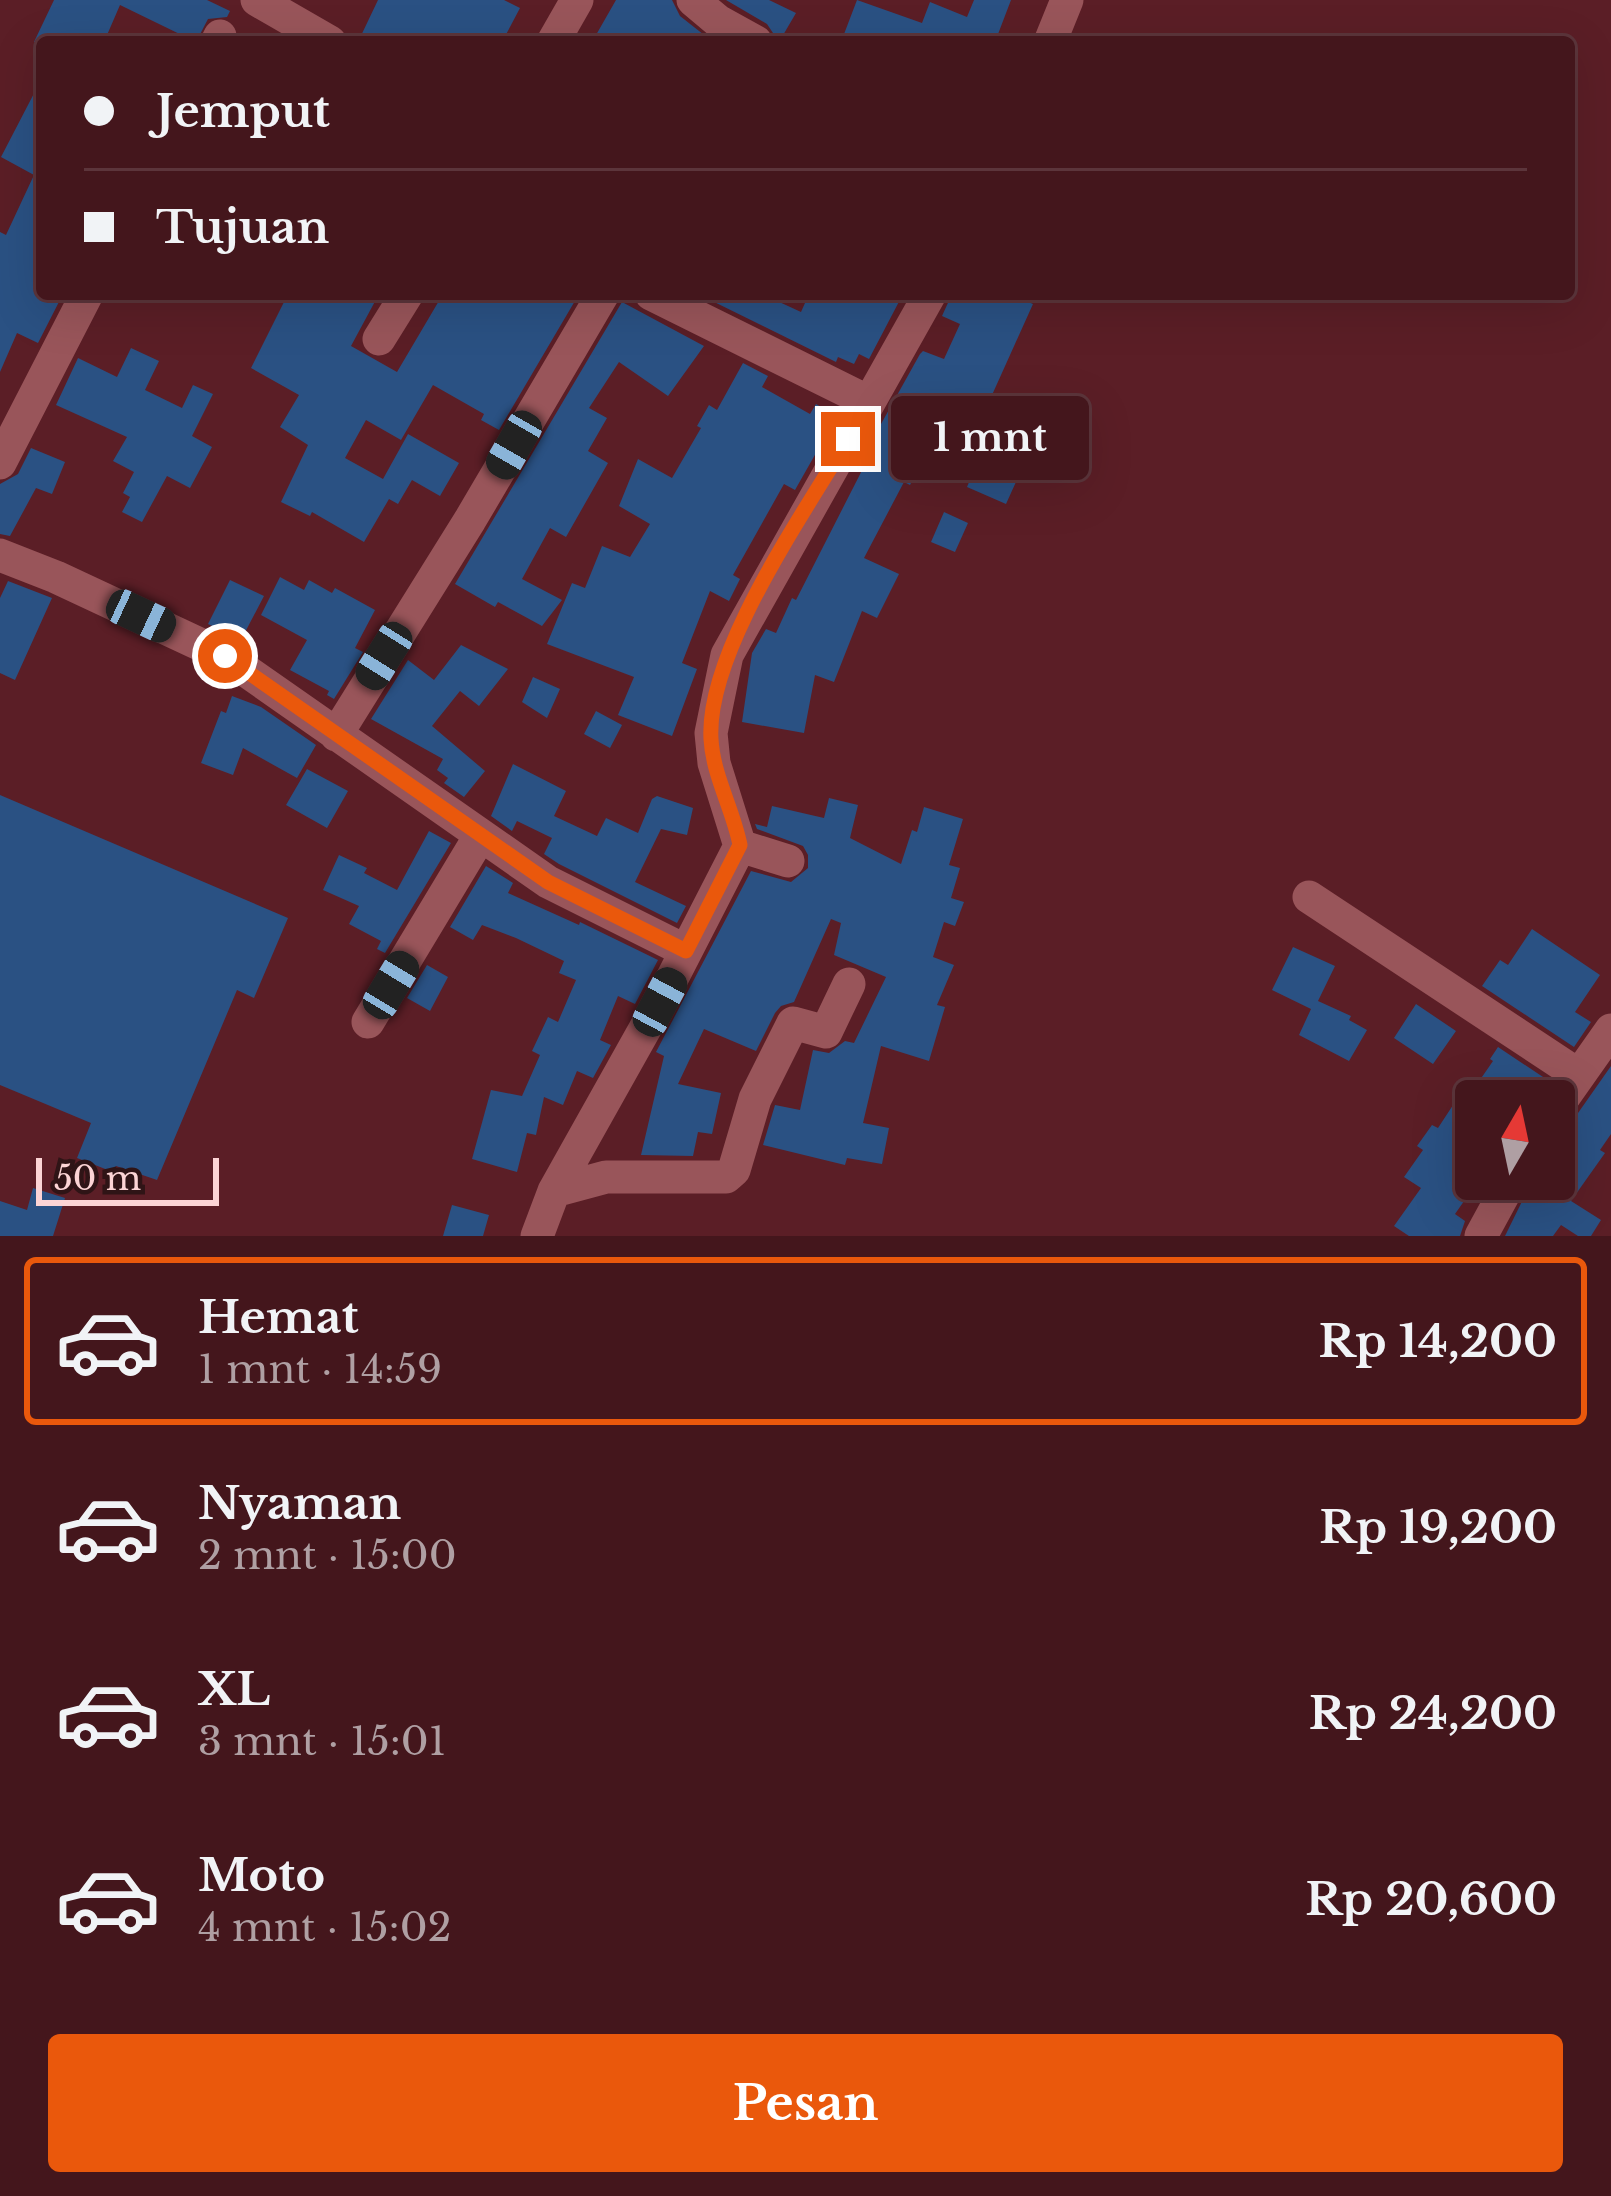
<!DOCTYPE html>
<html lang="id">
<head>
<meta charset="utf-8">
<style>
  body { margin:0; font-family:"Libre Baskerville",serif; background:#4b1f25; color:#f1f3f6; height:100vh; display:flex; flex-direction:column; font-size:45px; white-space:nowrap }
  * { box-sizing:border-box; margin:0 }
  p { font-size:39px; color:#af9fa3 }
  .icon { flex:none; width:66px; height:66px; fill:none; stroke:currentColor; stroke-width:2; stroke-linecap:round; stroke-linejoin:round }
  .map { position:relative; height:1236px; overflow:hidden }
  .side { display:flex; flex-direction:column; background:#44161c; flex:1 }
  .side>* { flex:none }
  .top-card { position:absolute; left:36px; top:36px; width:1539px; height:264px; border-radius:12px; box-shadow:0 12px 48px #0002,0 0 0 3px #5c353b; display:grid; align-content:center; height:264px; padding:0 48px; background:#44161c }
  .needle { width:78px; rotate:9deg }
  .tools { position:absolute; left:1455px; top:1080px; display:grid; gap:24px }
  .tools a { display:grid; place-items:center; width:120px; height:120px; border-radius:12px; background:#44161c; box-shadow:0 12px 48px #0002,0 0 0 3px #5c353b; font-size:60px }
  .scale { position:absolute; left:36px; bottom:30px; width:183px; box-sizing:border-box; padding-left:12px; border:6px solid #fcd4d5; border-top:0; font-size:33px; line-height:42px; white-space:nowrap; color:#fcd4d5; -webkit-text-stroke:9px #2f1416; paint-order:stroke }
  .end { position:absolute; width:54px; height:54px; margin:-27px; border:15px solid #ea580c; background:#fff; box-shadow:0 0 0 6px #fff }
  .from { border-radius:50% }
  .bubble { position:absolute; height:84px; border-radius:12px; background:#44161c; box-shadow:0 12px 48px #0002,0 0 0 3px #5c353b; font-size:39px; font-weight:700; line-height:84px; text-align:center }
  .car { position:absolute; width:36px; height:72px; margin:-36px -18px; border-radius:15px; box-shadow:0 0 9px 3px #0007; background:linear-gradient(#222 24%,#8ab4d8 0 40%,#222 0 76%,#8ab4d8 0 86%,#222 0) }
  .top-card b { display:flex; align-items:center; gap:42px; height:114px; font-size:45px }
  .top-card b+b { border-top:3px solid #5c353b }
  .top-card i { width:30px; height:30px; background:#f1f3f6 }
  ul { padding:21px 0 0; list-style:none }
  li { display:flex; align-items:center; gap:36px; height:168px; margin:0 24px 18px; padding:0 24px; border:6px solid transparent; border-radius:12px }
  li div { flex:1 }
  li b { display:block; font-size:45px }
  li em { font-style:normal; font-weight:700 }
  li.selected { border-color:#ea580c }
  li>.icon { width:108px; height:108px; stroke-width:1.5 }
  .primary-button { display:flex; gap:24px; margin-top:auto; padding:24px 48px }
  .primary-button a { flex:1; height:138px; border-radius:12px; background:#ea580c; color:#fff; font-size:48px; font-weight:700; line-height:138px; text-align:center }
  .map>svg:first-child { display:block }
</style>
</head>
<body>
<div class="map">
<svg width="1611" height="1236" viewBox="0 0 1611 1236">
  <rect width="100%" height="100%" fill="#5b1e26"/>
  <path fill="#2a5183" d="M 54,0 L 207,0 L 230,11 L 227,17 L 208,19 L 196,42 L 120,5 L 104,42 L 34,42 Z
    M 378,0 L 504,0 L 520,8 L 502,42 L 358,42 Z
    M 616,0 L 672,0 L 680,16 L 713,42 L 592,42 Z
    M 726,0 L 769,0 L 796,13 L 779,42 L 767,24 Z
    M 857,0 L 922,23 L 930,2 L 967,17 L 974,0 L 1011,0 L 995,42 L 841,42 Z
    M 42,78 L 42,294 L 63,294 L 38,343 L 17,333 L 0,372 L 0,232 L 6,235 L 34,175 L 1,157 Z
    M 288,294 L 379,294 L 351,346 L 397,372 L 443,294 L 579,294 L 499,430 L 481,420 L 484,414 L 433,385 L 401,440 L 366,420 L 345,458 L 383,479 L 408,434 L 459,463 L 440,496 L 412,480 L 398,504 L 389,499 L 364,542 L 312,512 L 310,516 L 281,502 L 308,445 L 280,427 L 299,395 L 251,368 Z
    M 698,294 L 762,294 L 801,312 L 809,294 L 903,294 L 869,359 L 859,354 L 854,364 L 838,357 L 836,362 Z
    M 952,294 L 1010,294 L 1033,304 L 974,435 L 949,425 L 931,461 L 924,457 L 910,485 L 904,482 L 864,558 L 899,574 L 877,618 L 862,611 L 834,682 L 815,675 L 804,733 L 742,722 L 752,653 L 766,629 L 776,633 L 792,598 L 796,600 L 880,435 L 876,433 L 920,354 L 923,351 L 944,359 L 960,324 L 942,316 Z
    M 622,302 L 704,346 L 668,396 L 619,362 L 589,408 L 607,418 L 588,451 L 608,463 L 566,537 L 550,528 L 522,579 L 562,600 L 542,626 L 498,602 L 495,607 L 455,584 Z
    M 131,348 L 159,361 L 145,390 L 182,408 L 193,385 L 213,394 L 192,436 L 212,447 L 190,488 L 167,476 L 142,522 L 122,512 L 130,497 L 123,493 L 134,472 L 113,461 L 127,437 L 56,405 L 78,358 L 117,377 Z
    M 743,363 L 768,376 L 762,387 L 810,414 L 816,404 L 837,416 L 795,490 L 784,484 L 733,575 L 740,579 L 729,601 L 710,591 L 682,663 L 697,669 L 672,736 L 618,715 L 634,677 L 547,644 L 572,583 L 585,588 L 602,546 L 630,557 L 650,524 L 619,506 L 638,459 L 672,478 L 701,428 L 697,426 L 709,405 L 717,410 Z
    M 31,448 L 65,462 L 52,494 L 36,488 L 10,536 L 0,534 L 0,484 L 18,474 Z
    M 980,456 L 1020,473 L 1006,504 L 967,487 Z
    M 944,512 L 968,523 L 955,552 L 931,542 Z
    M 280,577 L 304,590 L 309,580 L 332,593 L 335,588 L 375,610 L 355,648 L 363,652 L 334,699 L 327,695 L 329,691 L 290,670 L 307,640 L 261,615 Z
    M 230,580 L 264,596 L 241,640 L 208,624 Z
    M 8,581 L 52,598 L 15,680 L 0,673 L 0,598 Z
    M 461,645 L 508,669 L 479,706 L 460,691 L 432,726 L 485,771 L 464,797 L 444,783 L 448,778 L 437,770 L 443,759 L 371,719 L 408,660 L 434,680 Z
    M 533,677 L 560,689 L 547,718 L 522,702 Z
    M 232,696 L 261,707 L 316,745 L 297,778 L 243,748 L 233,775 L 201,763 L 221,711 L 226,713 Z
    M 596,711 L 622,725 L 610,748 L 584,734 Z
    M 513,764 L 566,791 L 554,816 L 597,836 L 606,818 L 638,833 L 652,799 L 657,796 L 693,808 L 687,835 L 661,829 L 635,882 L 686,906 L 677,923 L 559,864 L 544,854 L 552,838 L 517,821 L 512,831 L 491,816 Z
    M 307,769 L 348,791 L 327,828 L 286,805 Z
    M 0,795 L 288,918 L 254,998 L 237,990 L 157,1180 L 116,1166 L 113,1172 L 77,1158 L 91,1123 L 0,1085 Z
    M 829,798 L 858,805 L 850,838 L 901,864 L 912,830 L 917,832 L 924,807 L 963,819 L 949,865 L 960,868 L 951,898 L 964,902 L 955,926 L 944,922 L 933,957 L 954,965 L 937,1005 L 945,1007 L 929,1061 L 881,1046 L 863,1123 L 889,1128 L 882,1164 L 847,1158 L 845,1165 L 763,1145 L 775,1105 L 800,1110 L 813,1050 L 829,1053 L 845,1041 L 854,1043 L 886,977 L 834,955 L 841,923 L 831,919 L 794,1002 L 781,1006 L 775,1013 L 756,1051 L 704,1029 L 678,1084 L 721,1093 L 712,1134 L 698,1132 L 693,1156 L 641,1155 L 664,1056 L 656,1052 L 751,871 L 791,882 L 808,868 L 808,855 L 803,846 L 757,829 L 755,824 L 767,827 L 772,806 L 824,818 Z
    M 429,831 L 451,843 L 385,953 L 377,949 L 381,941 L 349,924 L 359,906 L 323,890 L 339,855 L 367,868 L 364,873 L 397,890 Z
    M 486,866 L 513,883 L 508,893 L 579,925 L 580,922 L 658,960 L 635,1004 L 618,996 L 600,1040 L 611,1045 L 593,1078 L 577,1071 L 563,1105 L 544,1097 L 536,1135 L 527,1133 L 517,1172 L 472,1159 L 491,1090 L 522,1096 L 540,1055 L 532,1051 L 548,1017 L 558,1022 L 576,980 L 559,973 L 564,961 L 516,938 L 482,925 L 473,940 L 450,927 Z
    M 1532,929 L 1600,975 L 1575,1012 L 1591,1022 L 1574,1047 L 1482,986 L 1500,960 L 1508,965 Z
    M 1293,947 L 1335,966 L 1318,1001 L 1351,1016 L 1349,1020 L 1367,1030 L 1349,1061 L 1299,1035 L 1311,1009 L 1272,990 Z
    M 427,965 L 448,977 L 430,1011 L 407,998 Z
    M 1416,1004 L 1456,1031 L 1433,1064 L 1394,1038 Z
    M 1498,1047 L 1549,1081 L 1536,1101 L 1476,1101 L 1476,1184 L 1455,1214 L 1465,1221 L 1460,1236 L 1409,1236 L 1394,1226 L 1421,1188 L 1404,1177 L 1423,1150 L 1417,1146 L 1432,1125 L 1438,1128 L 1457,1099 L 1464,1103 L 1493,1061 L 1490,1059 Z
    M 1611,1066 L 1611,1134 L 1600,1150 L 1605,1153 L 1571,1201 L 1601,1220 L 1591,1236 L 1578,1236 L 1561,1225 L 1553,1236 L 1505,1236 L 1533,1179 L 1554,1179 L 1554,1132 L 1571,1123 Z
    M 33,1188 L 65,1198 L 53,1236 L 0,1236 L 0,1201 L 27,1210 Z
    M 452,1205 L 489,1215 L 483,1236 L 443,1236 Z"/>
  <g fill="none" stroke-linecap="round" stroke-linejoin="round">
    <path stroke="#99555a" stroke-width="33" d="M 257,0 L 330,42
      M 693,0 L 718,21 L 756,42
      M 217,42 L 220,36
      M 553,42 L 577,0
      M 1050,42 L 1067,0
      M 651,294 L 869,402
      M 379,339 L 407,294
      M 0,463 L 87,294
      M 0,555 L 56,577 L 225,656 L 548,882 L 686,951
      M 336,735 L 470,520 L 603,294
      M 740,846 L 788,861
      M 1309,897 L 1577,1074
      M 368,1022 L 480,836
      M 1554,1111 L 1611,1030
      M 554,1191 L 606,1177 L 726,1177 L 734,1170 L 755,1099 L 793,1023 L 826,1032 L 849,984
      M 537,1236 L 554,1191 L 660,1002 L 740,846 L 714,763 L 711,733 L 727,655 L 930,294
      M 1481,1236 L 1512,1179"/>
  </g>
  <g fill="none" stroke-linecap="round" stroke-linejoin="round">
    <path stroke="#ea580c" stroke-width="15" d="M 225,656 L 548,882 L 686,951 L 740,845 C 733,809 713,776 711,739 C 706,652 804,514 848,439"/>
  </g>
</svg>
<div class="tools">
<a><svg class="needle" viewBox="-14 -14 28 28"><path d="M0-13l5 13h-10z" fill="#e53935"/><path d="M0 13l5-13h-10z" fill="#af9fa3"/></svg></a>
</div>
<div class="scale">50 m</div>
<i class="end from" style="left:225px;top:656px"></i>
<i class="end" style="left:848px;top:439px"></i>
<div class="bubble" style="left:891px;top:396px;width:198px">1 mnt</div>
<i class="car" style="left:514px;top:445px;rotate:210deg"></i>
<i class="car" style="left:141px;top:616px;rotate:115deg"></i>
<i class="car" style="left:384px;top:656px;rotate:212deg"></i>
<i class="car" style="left:391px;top:985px;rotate:31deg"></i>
<i class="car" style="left:660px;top:1002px;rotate:28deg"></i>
<div class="top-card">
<b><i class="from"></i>Jemput</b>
<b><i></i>Tujuan</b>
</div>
</div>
<section class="side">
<ul>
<li class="selected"><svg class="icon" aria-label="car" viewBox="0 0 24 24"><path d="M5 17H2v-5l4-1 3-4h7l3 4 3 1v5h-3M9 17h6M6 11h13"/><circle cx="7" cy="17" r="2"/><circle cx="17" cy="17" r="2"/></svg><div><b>Hemat</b><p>1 mnt · 14:59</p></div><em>Rp 14,200</em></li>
<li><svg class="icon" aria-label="car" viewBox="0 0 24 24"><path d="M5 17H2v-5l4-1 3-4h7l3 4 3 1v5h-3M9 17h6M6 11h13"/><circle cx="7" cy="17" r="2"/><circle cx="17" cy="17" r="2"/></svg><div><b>Nyaman</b><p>2 mnt · 15:00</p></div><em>Rp 19,200</em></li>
<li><svg class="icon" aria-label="car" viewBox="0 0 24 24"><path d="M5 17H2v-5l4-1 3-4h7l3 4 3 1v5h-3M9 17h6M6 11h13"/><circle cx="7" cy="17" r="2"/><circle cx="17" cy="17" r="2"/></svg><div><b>XL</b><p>3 mnt · 15:01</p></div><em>Rp 24,200</em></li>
<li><svg class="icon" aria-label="car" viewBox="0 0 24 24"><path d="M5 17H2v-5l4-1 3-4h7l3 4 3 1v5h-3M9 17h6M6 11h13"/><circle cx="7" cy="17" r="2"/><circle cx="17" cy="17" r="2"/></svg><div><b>Moto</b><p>4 mnt · 15:02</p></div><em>Rp 20,600</em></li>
</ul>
<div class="primary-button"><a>Pesan</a></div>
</section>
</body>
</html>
